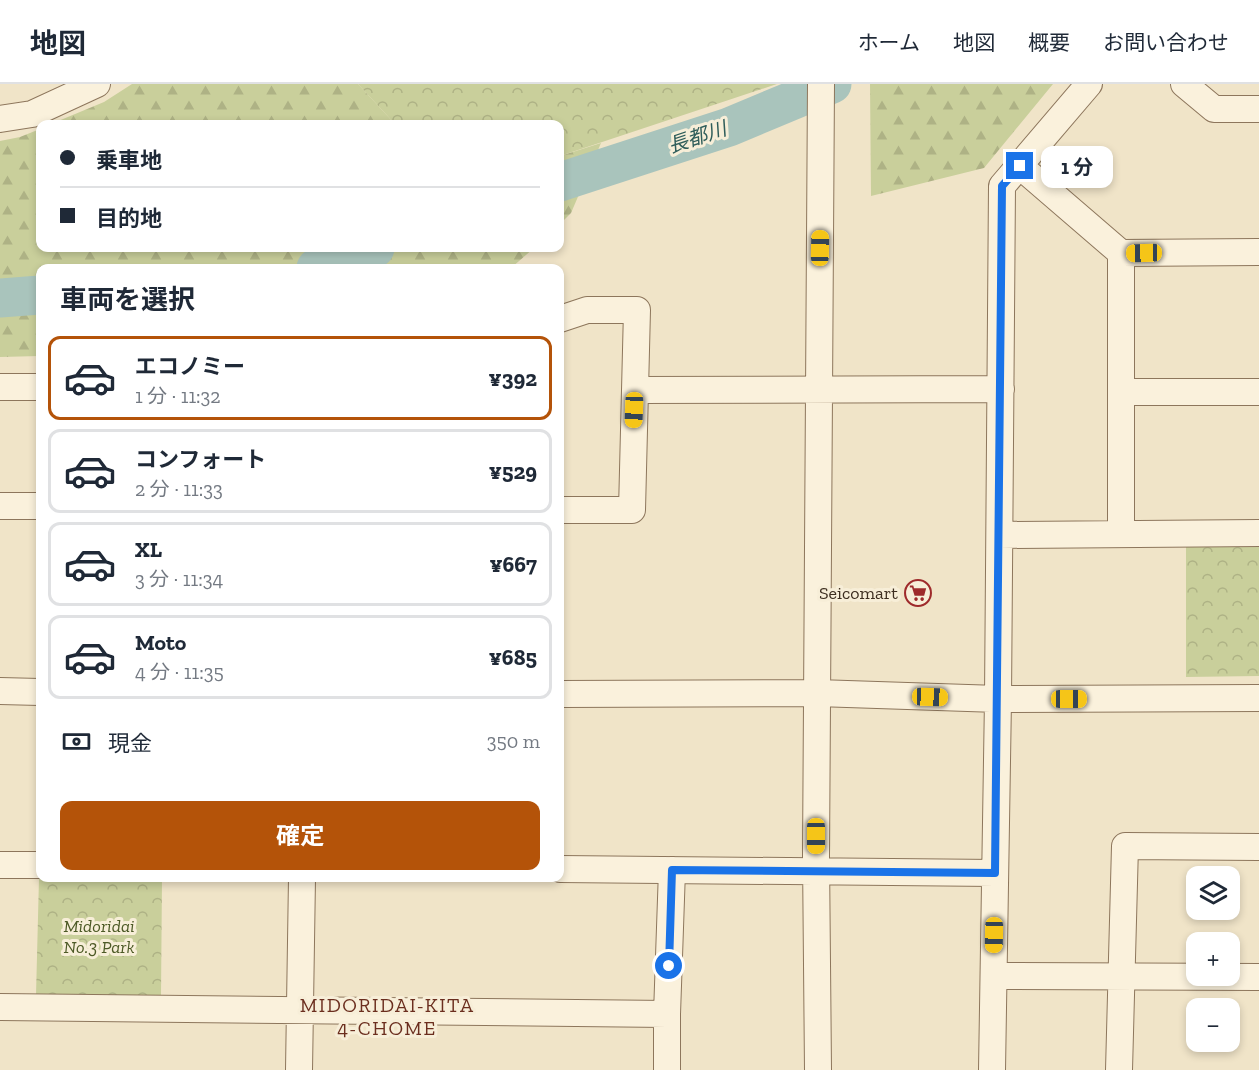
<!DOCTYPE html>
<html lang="ja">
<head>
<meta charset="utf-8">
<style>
  body { margin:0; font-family:"Zilla Slab","Noto Sans JP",serif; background:#f6f6f7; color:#1f2937; height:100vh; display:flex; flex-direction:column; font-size:22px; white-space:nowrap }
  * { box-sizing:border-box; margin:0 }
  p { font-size:20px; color:#747a83 }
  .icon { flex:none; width:33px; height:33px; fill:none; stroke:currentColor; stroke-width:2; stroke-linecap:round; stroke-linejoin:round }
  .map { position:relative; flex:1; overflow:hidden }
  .side { position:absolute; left:36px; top:180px; width:528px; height:618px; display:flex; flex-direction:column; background:#fff; border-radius:12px; box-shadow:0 3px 9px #0003 }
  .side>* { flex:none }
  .hud { position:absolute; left:36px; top:36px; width:528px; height:132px; border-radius:12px; box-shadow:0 3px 9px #0003; display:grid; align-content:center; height:132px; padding:0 24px; background:#fff }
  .buttons { position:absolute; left:1186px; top:782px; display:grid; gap:12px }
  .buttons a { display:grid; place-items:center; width:54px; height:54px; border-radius:12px; background:#fff; box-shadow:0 3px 9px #0003; font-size:30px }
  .end { position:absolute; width:27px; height:27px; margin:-14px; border:8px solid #1a73e8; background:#fff; box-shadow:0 0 0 3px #fff }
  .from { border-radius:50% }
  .bubble { position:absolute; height:42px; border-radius:12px; background:#fff; box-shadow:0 3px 9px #0003; font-size:20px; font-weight:700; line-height:42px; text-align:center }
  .car { position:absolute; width:18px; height:36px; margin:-18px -9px; border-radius:8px; box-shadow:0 0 4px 2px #0007; background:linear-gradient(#f5c518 24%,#345 0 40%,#f5c518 0 76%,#345 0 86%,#f5c518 0) }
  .hud b { display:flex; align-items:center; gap:21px; height:57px; font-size:22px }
  .hud b+b { border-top:2px solid #e0e1e3 }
  .hud i { width:15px; height:15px; background:#1f2937 }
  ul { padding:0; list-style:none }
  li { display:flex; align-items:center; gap:18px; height:84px; margin:0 12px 9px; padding:0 12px; border:3px solid #e0e1e3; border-radius:12px }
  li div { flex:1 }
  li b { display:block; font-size:22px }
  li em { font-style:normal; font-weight:700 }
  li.active { border-color:#b45309 }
  li>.icon { width:54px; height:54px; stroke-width:1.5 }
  h2 { padding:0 24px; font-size:27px; line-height:72px }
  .pay { display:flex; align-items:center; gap:15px; height:66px; padding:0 24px; font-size:22px }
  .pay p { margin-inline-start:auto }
  .cta { display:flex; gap:12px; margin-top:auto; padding:12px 24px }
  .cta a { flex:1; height:69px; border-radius:12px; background:#b45309; color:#fff; font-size:24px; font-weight:700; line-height:69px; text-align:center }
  header { display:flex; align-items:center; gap:36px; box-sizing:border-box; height:84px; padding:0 30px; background:#fff; border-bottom:2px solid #e0e1e3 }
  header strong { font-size:28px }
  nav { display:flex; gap:33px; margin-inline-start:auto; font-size:21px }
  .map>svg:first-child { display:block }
</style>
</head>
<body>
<header>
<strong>地図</strong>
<nav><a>ホーム</a><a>地図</a><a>概要</a><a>お問い合わせ</a></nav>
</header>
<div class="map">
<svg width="1259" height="986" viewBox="0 0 1259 986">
  <defs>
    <pattern id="forest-firs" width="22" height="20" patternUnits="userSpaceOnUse" patternTransform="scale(1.5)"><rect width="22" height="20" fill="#c9cf9b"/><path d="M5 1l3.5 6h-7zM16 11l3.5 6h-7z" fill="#aeb285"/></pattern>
    <pattern id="park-crowns" width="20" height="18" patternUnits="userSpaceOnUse" patternTransform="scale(1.5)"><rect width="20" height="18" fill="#c9cf9b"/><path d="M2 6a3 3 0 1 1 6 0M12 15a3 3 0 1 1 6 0" fill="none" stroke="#aeb285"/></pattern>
  </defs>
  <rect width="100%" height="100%" fill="#f0e4c8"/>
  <path fill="url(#forest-firs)" d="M 132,0 L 358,0 L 395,40 L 51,40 L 104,18 Z
    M 870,0 L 1053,0 L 984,84 L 871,112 Z
    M 40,45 L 40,164 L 534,164 L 511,184 L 40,184 L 40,272 L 0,273 L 0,57 L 20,53 Z
    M 601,59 L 571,129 L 560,140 L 560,72 Z"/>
  <path fill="url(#park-crowns)" d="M 358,0 L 777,0 L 560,72 L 560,40 L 395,40 Z
    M 1259,460 L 1259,592 L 1186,593 L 1186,461 Z
    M 39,794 L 162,795 L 161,911 L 36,911 Z"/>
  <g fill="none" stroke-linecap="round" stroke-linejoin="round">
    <path stroke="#a9c4bc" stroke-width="39" d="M 560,98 L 729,43 L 832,0
      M 316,184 L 375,164
      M 0,214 L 40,211"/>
    <defs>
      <path id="minor" d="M 1184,0 L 1214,25 L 1259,25
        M 0,35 L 32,30 L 97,0
        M 1020,82 L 1121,169 L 1259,168
        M 1121,169 L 1121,450
        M 560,235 L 587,226 L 637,226 L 632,426 L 560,426
        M 0,303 L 40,303
        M 635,306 L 1001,305
        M 1121,308 L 1259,308
        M 0,422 L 40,422
        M 1000,451 L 1259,449
        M 0,607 L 40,608
        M 560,610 L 817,609 L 998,615 L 1259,614
        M 0,781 L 40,781
        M 560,785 L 995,789
        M 994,892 L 1259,893
        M 0,923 L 667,930
        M 299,986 L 302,794
        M 667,986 L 667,930 L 672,786
        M 818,986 L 816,773 L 821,0
        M 992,986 L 998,615 L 1002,102 L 1089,0
        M 1119,986 L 1125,762 L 1259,763"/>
    </defs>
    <use href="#minor" stroke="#8d765c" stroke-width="28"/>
    <use href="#minor" stroke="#faf1dc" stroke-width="26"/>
  </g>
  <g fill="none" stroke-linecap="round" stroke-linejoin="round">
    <path stroke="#1a73e8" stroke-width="8" d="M 669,882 L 672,786 L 995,789 L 1002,102 L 1020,82"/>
  </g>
  <defs>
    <symbol id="supermarket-ring" viewBox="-11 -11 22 22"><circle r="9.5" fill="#f7eed8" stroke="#9e2a2b" stroke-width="1.5"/><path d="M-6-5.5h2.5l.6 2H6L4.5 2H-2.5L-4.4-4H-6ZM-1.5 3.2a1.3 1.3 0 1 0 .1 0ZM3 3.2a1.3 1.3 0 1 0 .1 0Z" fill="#9e2a2b"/></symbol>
  </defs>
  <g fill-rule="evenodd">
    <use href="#supermarket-ring" x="903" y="494" width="30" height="30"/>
  </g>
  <g text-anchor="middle" stroke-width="6" stroke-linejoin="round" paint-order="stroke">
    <g font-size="18" fill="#3d2e20" stroke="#f7eed8" text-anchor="end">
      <text x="898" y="515">Seicomart</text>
    </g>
    <g font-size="18" font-style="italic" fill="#4d5a26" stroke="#f7eed8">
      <text x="99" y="848">Midoridai<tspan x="99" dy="21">No.3 Park</tspan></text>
    </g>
    <g font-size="20" font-style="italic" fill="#2f5d5a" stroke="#f7eed8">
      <text transform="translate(697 53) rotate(-18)" y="7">長都川</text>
    </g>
    <g font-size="20" letter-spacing="1.5" fill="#6b2e1e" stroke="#f7eed8">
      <text x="387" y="928">MIDORIDAI-KITA<tspan x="387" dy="23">4-CHOME</tspan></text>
    </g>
  </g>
</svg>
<div class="buttons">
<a><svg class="icon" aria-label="layers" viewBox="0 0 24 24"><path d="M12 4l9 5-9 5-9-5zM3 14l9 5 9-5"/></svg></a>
<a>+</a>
<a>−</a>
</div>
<i class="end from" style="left:669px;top:882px"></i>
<i class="end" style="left:1020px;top:82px"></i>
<div class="bubble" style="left:1041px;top:62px;width:72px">1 分</div>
<i class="car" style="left:820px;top:164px;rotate:1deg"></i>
<i class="car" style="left:1144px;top:169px;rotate:269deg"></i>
<i class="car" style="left:634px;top:326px;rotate:182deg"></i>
<i class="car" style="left:930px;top:613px;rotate:92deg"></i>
<i class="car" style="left:1069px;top:615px;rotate:90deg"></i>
<i class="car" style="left:816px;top:752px;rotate:180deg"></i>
<i class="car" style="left:994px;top:851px;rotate:181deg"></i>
<div class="hud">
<b><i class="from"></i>乗車地</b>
<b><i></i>目的地</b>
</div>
<section class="side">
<h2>車両を選択</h2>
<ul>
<li class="active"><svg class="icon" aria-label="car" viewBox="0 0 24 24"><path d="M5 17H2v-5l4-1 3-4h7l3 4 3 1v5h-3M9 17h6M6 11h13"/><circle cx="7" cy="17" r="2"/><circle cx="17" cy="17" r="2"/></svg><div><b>エコノミー</b><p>1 分 · 11:32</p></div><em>¥392</em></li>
<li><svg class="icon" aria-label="car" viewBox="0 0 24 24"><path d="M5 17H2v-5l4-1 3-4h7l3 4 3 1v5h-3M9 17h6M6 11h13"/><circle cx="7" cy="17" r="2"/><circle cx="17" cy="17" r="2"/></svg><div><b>コンフォート</b><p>2 分 · 11:33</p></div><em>¥529</em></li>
<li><svg class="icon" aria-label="car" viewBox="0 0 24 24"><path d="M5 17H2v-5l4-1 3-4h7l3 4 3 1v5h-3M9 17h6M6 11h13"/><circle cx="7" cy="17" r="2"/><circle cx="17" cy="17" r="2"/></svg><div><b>XL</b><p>3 分 · 11:34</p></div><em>¥667</em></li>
<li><svg class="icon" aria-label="car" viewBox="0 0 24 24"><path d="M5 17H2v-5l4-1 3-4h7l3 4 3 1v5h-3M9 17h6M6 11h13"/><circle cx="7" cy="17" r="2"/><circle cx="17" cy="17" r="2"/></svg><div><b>Moto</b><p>4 分 · 11:35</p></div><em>¥685</em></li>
</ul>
<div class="pay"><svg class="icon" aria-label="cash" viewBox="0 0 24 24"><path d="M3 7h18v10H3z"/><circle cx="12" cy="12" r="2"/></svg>現金<p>350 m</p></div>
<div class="cta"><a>確定</a></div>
</section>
</div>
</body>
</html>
